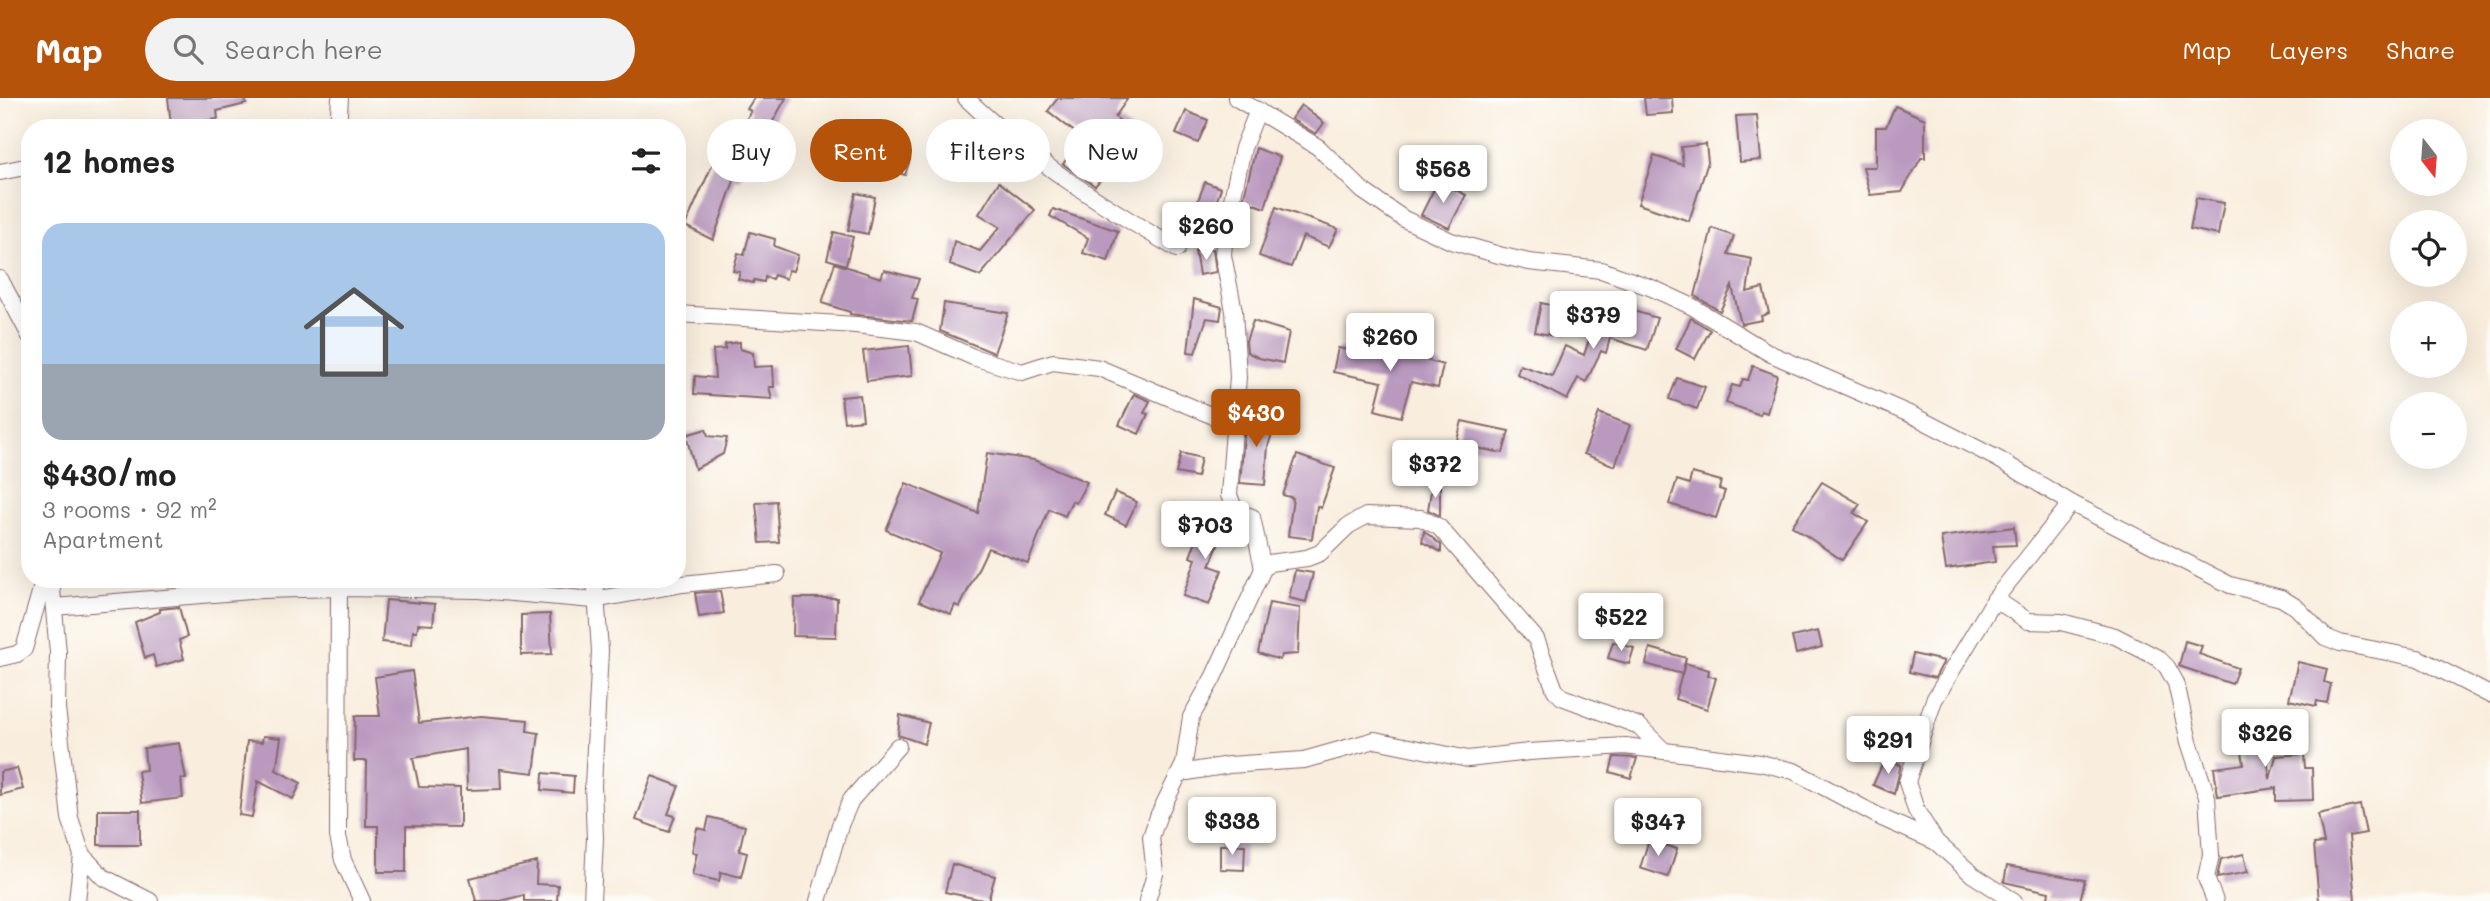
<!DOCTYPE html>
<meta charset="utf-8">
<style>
:root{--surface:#fff;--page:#f2f2f2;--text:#222;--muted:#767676;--accent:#b45309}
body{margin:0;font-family:Mali,sans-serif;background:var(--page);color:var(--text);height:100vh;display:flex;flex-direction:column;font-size:26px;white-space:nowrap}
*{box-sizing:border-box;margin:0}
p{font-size:23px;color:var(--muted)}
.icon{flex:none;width:38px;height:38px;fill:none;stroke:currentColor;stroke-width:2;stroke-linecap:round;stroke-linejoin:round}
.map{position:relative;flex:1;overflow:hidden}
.details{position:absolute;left:21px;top:21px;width:665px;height:469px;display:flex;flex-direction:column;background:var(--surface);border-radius:28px;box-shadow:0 7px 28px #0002}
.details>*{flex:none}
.guide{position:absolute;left:707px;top:21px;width:665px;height:63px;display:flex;gap:14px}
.needle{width:46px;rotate:163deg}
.fabs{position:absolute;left:2390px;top:21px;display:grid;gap:14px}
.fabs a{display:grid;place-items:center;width:77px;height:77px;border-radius:50%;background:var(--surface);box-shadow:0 7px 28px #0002;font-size:35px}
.price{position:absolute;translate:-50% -60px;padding:0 16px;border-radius:7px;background:#fff;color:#222;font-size:23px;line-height:46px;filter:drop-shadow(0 2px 4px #0008)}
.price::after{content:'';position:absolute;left:50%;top:42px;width:21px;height:16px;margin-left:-10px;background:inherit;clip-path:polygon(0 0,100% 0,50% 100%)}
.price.selected{background:var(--accent);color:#fff}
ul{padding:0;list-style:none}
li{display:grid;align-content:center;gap:14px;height:371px;padding:0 21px}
li span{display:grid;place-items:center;height:217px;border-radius:21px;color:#555}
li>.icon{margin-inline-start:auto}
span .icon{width:126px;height:126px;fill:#fffc;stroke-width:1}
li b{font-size:30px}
h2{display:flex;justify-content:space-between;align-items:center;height:84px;padding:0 21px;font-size:30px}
.tag{padding:0 24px;border-radius:32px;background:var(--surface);box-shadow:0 7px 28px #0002;font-size:24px;line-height:63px}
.tag.selected{background:var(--accent);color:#fff}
header{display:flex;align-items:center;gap:42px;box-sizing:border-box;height:98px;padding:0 35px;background:var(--accent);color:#fff}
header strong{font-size:33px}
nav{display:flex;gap:38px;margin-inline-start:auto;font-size:24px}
.search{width:490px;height:63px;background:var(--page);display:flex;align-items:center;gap:18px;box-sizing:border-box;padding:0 24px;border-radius:38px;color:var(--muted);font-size:26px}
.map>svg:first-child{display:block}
</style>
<header>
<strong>Map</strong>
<div class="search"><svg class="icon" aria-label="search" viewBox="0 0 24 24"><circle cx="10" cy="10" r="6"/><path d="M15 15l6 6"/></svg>Search here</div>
<nav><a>Map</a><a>Layers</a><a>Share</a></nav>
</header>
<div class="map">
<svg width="2490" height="803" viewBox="0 0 2490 803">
<rect width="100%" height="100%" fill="#fdfcf7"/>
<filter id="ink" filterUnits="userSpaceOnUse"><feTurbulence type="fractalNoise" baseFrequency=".0143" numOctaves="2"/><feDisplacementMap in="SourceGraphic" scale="14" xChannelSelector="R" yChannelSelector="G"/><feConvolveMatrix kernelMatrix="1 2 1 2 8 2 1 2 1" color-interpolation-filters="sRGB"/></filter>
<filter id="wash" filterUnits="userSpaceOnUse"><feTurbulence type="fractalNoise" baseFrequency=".00686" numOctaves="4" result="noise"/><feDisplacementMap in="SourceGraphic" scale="28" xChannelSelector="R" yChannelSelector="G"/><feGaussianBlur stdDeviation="1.57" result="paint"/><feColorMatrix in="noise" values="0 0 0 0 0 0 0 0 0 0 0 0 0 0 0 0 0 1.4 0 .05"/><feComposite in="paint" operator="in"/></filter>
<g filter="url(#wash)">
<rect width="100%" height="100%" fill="#f9eede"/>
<g id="blocks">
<g fill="#ba99bf">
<polygon points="168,0 245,0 246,6 217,13 218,21 171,27"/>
<polygon points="754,0 786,0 772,25 765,23 739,82 735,80 713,142 685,128 722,45 731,49 751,13 747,11"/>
<polygon points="1058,0 1128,0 1115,19 1140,37 1095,88 1063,66 1082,40 1048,13"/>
<polygon points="1644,0 1672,0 1673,15 1646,17"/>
<polygon points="1301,7 1324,25 1316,36 1291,21"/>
<polygon points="1895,8 1925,21 1925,60 1921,60 1902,94 1870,97 1863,69 1876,69 1876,29 1886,29"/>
<polygon points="1186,13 1208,22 1198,45 1176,36"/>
<polygon points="1757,17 1761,62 1740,64 1736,18"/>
<polygon points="1706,46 1708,64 1689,123 1638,106 1654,58 1683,67 1681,49"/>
<polygon points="1256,50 1280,59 1265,110 1243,102"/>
<polygon points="886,55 910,62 905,77 882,70"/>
<polygon points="1438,83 1466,97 1449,130 1421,117"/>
<polygon points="999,84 1035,112 980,178 950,167 954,143 980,153 1000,129 979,116"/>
<polygon points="1205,84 1221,90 1213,114 1196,108"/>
<polygon points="856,95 875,99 868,136 848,132"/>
<polygon points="2196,100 2224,105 2218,137 2190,131"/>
<polygon points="1276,109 1338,131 1329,149 1303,138 1291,169 1259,158"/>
<polygon points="1053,111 1118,133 1108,163 1083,155 1088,140 1050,118"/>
<polygon points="1712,130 1734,138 1728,156 1752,161 1747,194 1763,190 1769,215 1761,218 1762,222 1741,226 1732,188 1720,213 1695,198"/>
<polygon points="750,134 775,141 774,148 798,157 793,173 788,172 786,181 774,177 772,181 765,179 764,184 754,182 753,185 738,181 740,174 733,173 738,155 744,157"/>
<polygon points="834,134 853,139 846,167 827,161"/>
<polygon points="1213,151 1216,174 1199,177 1195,153"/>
<polygon points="835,165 881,180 884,172 919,181 912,200 918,201 912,223 850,216 850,214 822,205"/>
<polygon points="1194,201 1222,209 1220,222 1207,220 1195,255 1188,254"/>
<polygon points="944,205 1008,215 994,255 940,233"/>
<polygon points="1541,205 1564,210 1559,239 1535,234"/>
<polygon points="1627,211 1657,220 1647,252 1610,240 1606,255 1601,253 1586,284 1578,280 1567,302 1517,276 1520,267 1552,278 1565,248 1584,257 1598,214 1623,223"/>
<polygon points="1691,220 1710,232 1695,261 1676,251"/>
<polygon points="1253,223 1289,234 1283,265 1259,260 1247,254 1246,243"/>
<polygon points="740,244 740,251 753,255 754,269 773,268 774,289 769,289 772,301 694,296 695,278 715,280 713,252 725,251 725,246"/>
<polygon points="1382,245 1411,251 1428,257 1426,262 1443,267 1438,290 1411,284 1401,319 1375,312 1382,284 1333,274 1338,250 1379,258"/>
<polygon points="909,248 912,278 867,283 863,253"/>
<polygon points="1753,268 1777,277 1767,315 1761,313 1760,317 1726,305 1732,287 1740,289 1743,281 1748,282"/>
<polygon points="1677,280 1705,289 1697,311 1669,301"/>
<polygon points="1134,296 1150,303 1144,315 1148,316 1139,336 1119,327"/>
<polygon points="860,297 863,322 844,324 841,299"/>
<polygon points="1246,314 1276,324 1268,348 1265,387 1240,385"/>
<polygon points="1599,315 1630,327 1615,368 1584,356"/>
<polygon points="1462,323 1509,333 1503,355 1456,346"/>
<polygon points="706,331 708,338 727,340 723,356 695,371 686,337"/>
<polygon points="987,355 1034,362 1087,384 1076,405 1072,403 1065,418 1049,411 1028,465 988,450 960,509 955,507 951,516 919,503 940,455 886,432 906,385 978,415"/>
<polygon points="1181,355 1201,360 1197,379 1176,375"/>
<polygon points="1297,357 1335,370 1321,410 1317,408 1312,441 1288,438 1293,400 1283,397"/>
<polygon points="1692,375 1721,383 1719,391 1725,393 1716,420 1669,406 1677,382 1689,386"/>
<polygon points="1822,384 1860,406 1854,415 1868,424 1842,462 1792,428"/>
<polygon points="1432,387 1440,388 1440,418 1428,412"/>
<polygon points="1115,394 1137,404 1126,427 1105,417"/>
<polygon points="776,403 779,444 760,445 756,405"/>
<polygon points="1206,415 1227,422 1210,468 1222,472 1209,507 1183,498 1196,461 1190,459"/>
<polygon points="2014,429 2016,447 1993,448 1995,464 1946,471 1941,439"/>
<polygon points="1424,433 1441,447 1441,454 1422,444"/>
<polygon points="1295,472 1313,475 1306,504 1289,500"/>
<polygon points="720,493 724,515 699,519 695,495"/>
<polygon points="794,500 837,500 836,539 793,538"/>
<polygon points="386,502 435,506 433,527 418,526 417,533 413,533 412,547 382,544"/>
<polygon points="1269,505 1300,510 1298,556 1282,557 1280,562 1258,555"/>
<polygon points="179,509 187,539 179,542 184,561 156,569 153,557 145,560 135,524 160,514 160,511"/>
<polygon points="550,516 552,556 521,557 521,517"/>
<polygon points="1818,533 1822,549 1796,556 1792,539"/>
<polygon points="2185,543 2202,548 2199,556 2238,570 2232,586 2179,568"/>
<polygon points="1613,544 1634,550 1629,566 1608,560"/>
<polygon points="1650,550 1686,560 1682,576 1646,566"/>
<polygon points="1913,556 1944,563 1935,580 1909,574"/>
<polygon points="2298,564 2327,571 2324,584 2331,586 2327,605 2317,603 2316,608 2289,602"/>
<polygon points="1685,565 1709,572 1708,577 1716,580 1707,611 1675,601"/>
<polygon points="412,573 419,625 481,618 528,622 527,633 539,635 534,675 500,671 501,691 467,692 466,651 413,660 419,689 460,690 460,729 406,728 406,774 378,774 378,728 366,728 367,663 354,663 355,618 380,618 375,579"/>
<polygon points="900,617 929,625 924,646 898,637"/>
<polygon points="2261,619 2270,681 2276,658 2304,656 2305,670 2312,670 2313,702 2276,703 2276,690 2218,698 2214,670 2244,666 2237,623"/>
<polygon points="263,638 281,640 276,672 301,685 293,701 258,683 252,719 239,717 247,643 262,644"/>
<polygon points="179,645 186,681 181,681 183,700 142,705 138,673 146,672 144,650"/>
<polygon points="1614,659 1637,660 1631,680 1610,674"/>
<polygon points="1885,660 1901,667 1894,696 1873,687"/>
<polygon points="17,670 23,691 0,697 0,674"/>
<polygon points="543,675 574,678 573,695 542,692"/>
<polygon points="652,678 679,688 668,716 675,718 669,734 636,722"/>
<polygon points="2360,707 2366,735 2349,738 2355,802 2319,803 2314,746 2324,745 2318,716"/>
<rect x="98" y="712" width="42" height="35"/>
<polygon points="709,719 745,728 739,753 747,755 741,779 721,774 719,783 692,777 697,755 692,754 697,730 706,732"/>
<polygon points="1649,742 1677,751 1668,779 1640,770"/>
<polygon points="1220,747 1245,747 1244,772 1220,771"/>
<polygon points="2244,756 2248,774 2217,780 2221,761"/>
<polygon points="537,764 536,786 558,787 557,803 524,803 524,797 500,803 476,803 470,780"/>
<polygon points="952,766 995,778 988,803 945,794"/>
<polygon points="2007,768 2085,782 2080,803 2048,800 2049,794 2004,784"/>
</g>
</g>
</g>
<g filter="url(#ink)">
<use href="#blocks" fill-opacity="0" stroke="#87676a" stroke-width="2"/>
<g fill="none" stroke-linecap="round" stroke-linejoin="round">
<defs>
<g id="street">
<path d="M966,0C1029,61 1102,107 1177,151"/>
<polyline points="1236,0 1318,49 1363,93 1404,121 1451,143 1499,157 1529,164 1601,172 1652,190 1691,208 1771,256 1914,318 1998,361 2071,405 2230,487 2281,500 2296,509 2325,539 2340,545 2418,560 2490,597"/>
<polyline points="1258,12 1243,50 1225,135 1223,157 1234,213 1238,279 1229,397 1235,413 1252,419 1263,471"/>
<polyline points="283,30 338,25"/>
<polyline points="338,30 340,0"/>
<polyline points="0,74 30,68"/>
<polyline points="0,181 30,238"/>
<polyline points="677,216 856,227 916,234 973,259 1022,274 1053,264 1099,270 1232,326"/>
<polyline points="51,481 58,554 57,610 70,720 82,757 103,779 150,803"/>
<polyline points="339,481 338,738 343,762 362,803"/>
<polyline points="1995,501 2028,523 2061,524 2115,538 2158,560 2167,569 2176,585 2189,644 2207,699 2211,757 2206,780 2215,803"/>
<polyline points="54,509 262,492 339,490 478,492 594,502 683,486 777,476"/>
<polyline points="0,560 17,556 24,551 44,481"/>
<polyline points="1181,675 1229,667 1304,662 1375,642 1468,661 1529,654 1625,648 1760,665 1794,673 1882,720 1936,744"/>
<polyline points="77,803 82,757"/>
<polyline points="592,803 595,740 593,688 600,553 595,481"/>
<polyline points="818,803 840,727 851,702 898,648"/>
<polyline points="1147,803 1155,776 1151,739 1159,716 1184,666 1191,619 1213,580 1263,471 1269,465 1307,460 1320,455 1348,428 1366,418 1421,420 1439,429 1536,541 1555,592 1562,599 1639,628 1664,653"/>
<polyline points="2014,803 1973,777 1936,744 1916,712 1907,684 1934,602 1995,501 2071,405"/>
</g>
</defs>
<use href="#street" stroke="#87676a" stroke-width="18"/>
<use href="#street" stroke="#fff" stroke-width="16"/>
</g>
</g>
</svg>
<div class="fabs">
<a><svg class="needle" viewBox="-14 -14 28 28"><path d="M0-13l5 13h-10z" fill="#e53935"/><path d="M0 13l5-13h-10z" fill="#767676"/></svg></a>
<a><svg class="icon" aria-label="locate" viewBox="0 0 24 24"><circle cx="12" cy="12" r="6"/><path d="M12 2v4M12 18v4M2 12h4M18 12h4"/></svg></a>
<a>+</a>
<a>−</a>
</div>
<b class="price" style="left:1443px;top:107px">$568</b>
<b class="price" style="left:1206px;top:164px">$260</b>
<b class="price" style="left:1593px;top:253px">$379</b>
<b class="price" style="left:1390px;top:275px">$260</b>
<b class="price selected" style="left:1256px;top:351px">$430</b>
<b class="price" style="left:1435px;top:402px">$372</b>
<b class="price" style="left:1205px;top:463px">$703</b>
<b class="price" style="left:1621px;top:555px">$522</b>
<b class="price" style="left:2265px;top:671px">$326</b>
<b class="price" style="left:1888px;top:678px">$291</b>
<b class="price" style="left:1232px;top:759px">$338</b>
<b class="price" style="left:1658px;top:760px">$347</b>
<div class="guide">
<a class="tag">Buy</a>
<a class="tag selected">Rent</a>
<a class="tag">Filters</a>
<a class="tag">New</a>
</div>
<section class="details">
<h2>12 homes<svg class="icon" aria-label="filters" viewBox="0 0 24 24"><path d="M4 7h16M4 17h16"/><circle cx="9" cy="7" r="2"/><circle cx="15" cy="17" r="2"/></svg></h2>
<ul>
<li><span style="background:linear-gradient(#a9c7e8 65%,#9aa5b1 0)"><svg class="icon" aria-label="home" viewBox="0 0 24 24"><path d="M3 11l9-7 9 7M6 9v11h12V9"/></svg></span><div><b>$430/mo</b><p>3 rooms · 92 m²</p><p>Apartment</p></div></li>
</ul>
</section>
</div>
